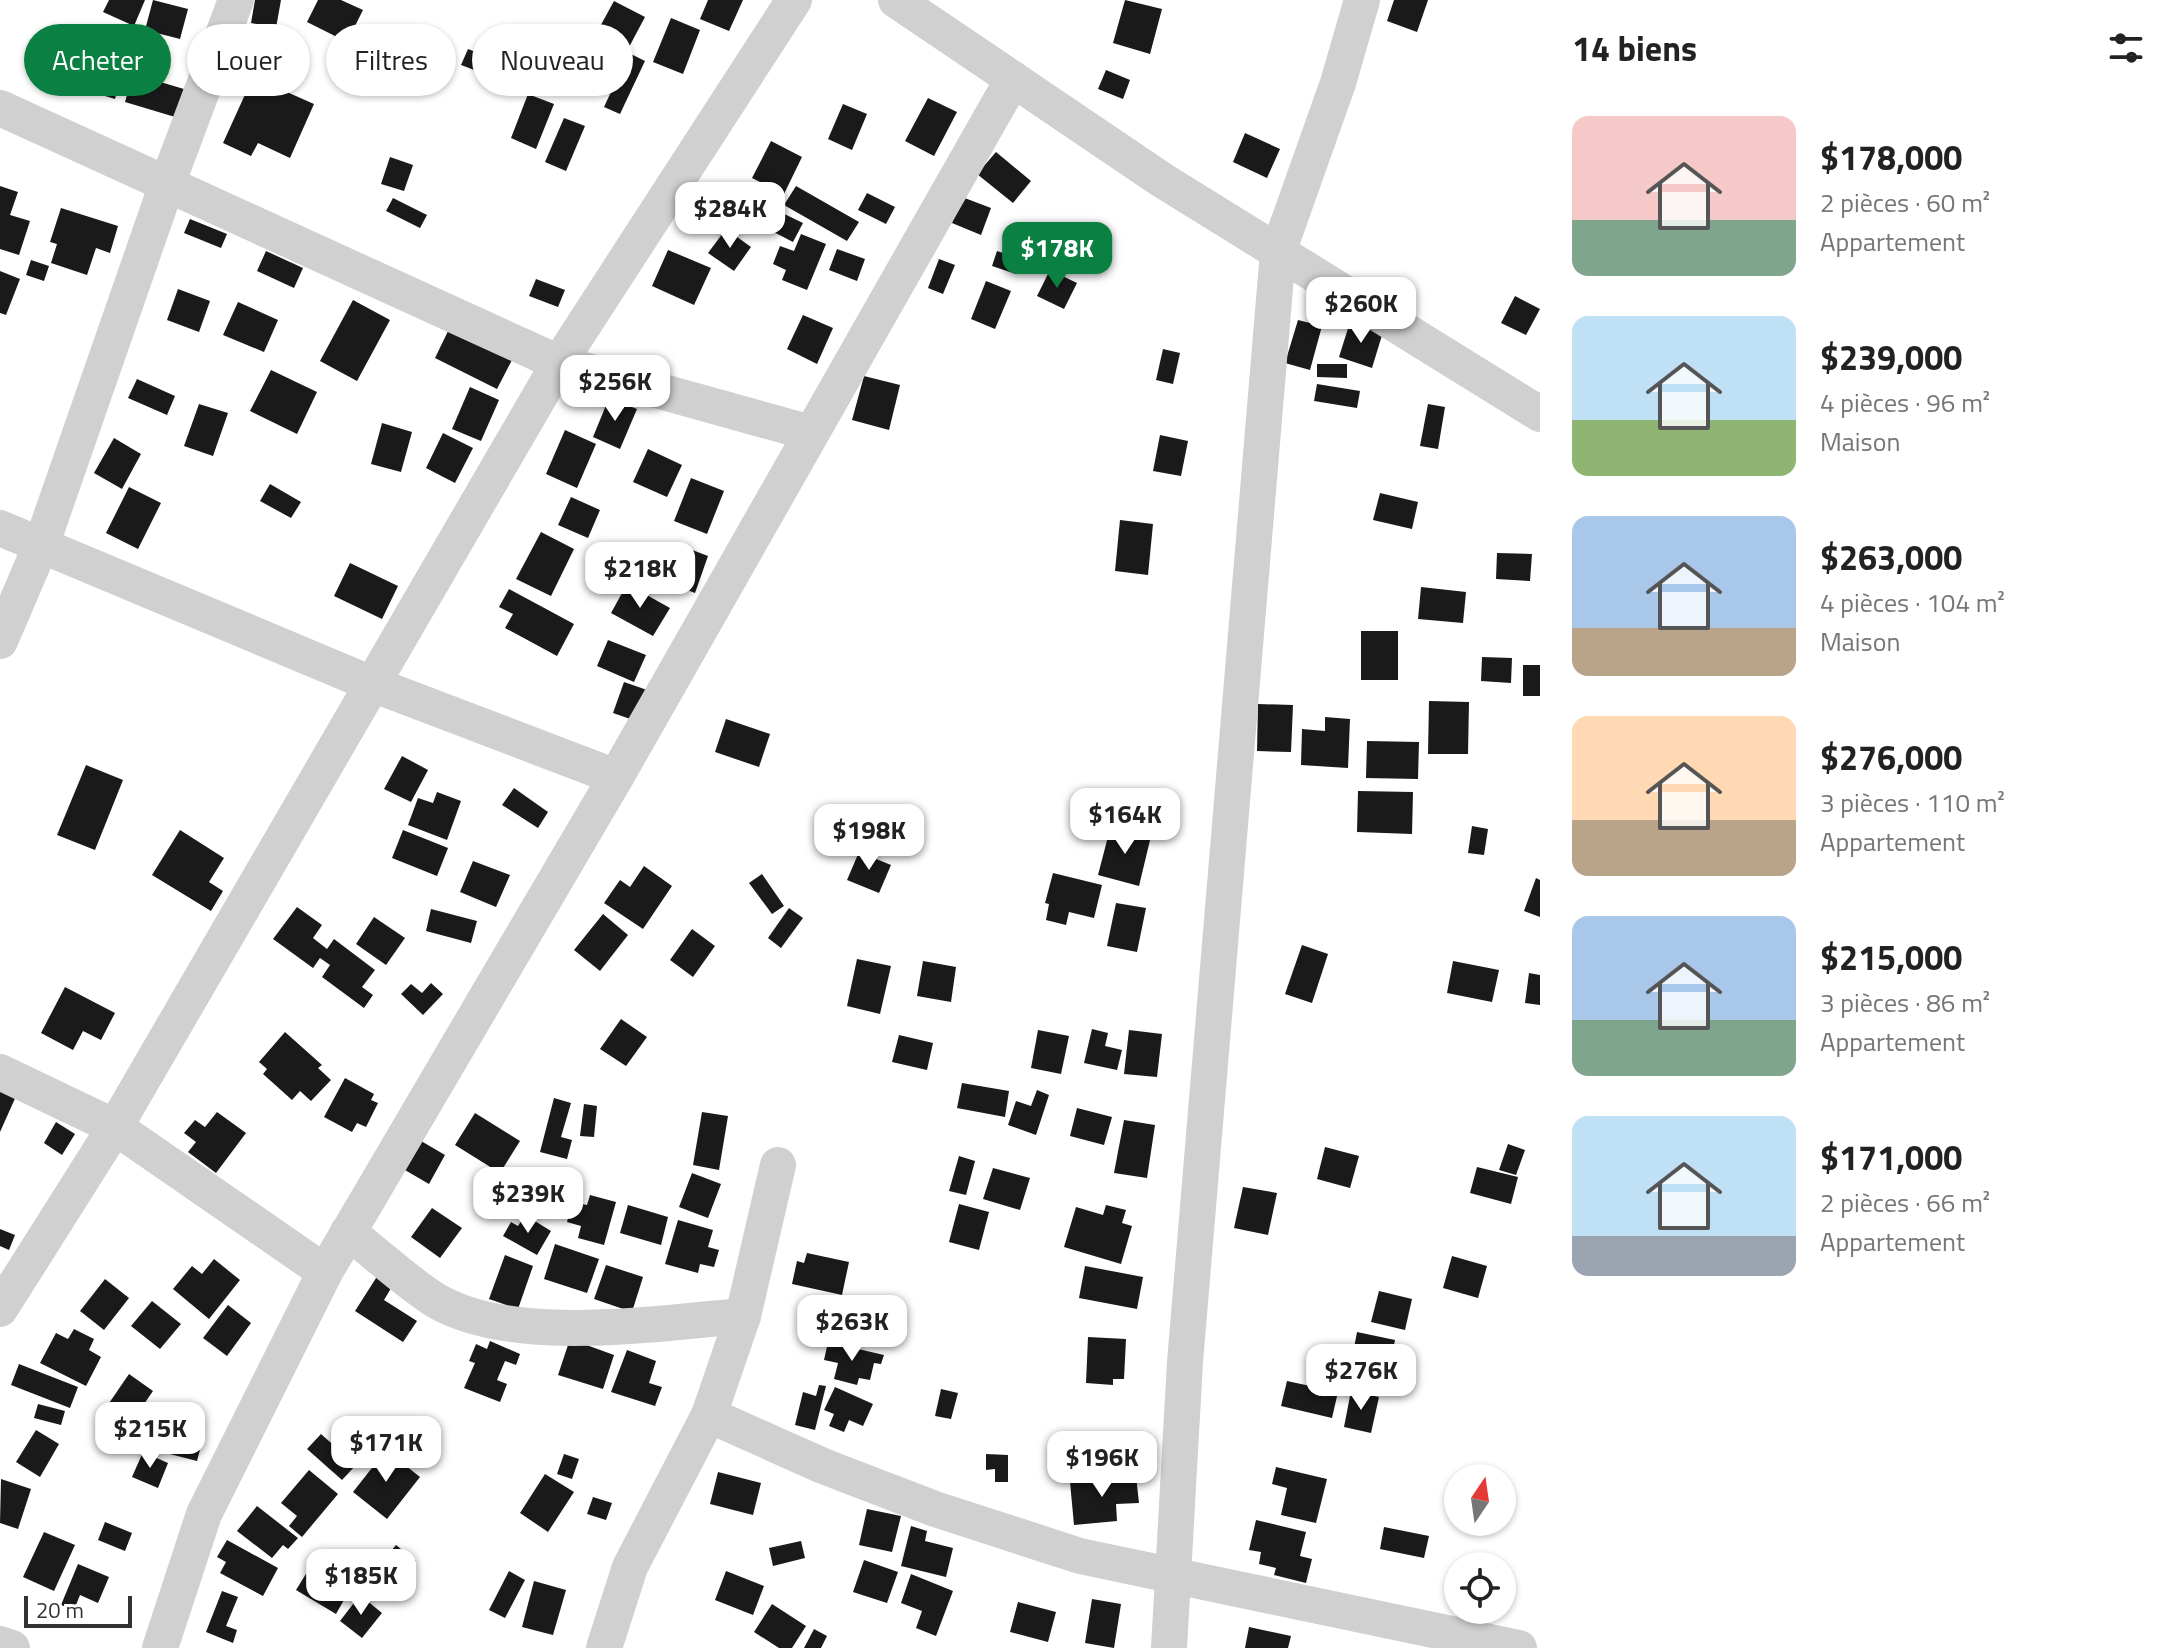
<!DOCTYPE html>
<html lang="fr">
<meta charset="utf-8">
<style>
:root{--surface:#fff;--page:#f2f2f2;--text:#222;--muted:#767676;--accent:#0b8043}
body{margin:0;font-family:"Titillium Web",sans-serif;background:var(--page);color:var(--text);height:100vh;display:flex;flex-direction:column;font-size:30px;white-space:nowrap}
*{box-sizing:border-box;margin:0}
p{font-size:26px;color:var(--muted)}
.icon{flex:none;width:44px;height:44px;fill:none;stroke:currentColor;stroke-width:2;stroke-linecap:round;stroke-linejoin:round}
.map{position:relative;flex:1;overflow:hidden}
.side{display:flex;flex-direction:column;background:var(--surface);width:640px}
.side>*{flex:none}
.top-card{position:absolute;left:24px;top:24px;width:760px;height:72px;display:flex;gap:16px}
.needle{width:52px;rotate:13deg}
.fabs{position:absolute;left:1444px;top:1464px;display:grid;gap:16px}
.fabs a{display:grid;place-items:center;width:72px;height:72px;border-radius:50%;background:var(--surface);box-shadow:0 2px 6px #0004;font-size:40px}
.scale{position:absolute;left:24px;bottom:20px;width:108px;box-sizing:border-box;padding-left:8px;border:4px solid #333;border-top:0;font-size:22px;line-height:28px;white-space:nowrap;color:#333;-webkit-text-stroke:6px #fff;paint-order:stroke}
.price{position:absolute;translate:-50% -68px;padding:0 18px;border-radius:16px;background:#fff;color:#222;font-size:26px;line-height:52px;filter:drop-shadow(0 2px 4px #0008)}
.price::after{content:'';position:absolute;left:50%;top:48px;width:24px;height:18px;margin-left:-12px;background:inherit;clip-path:polygon(0 0,100% 0,50% 100%)}
.price.current{background:var(--accent);color:#fff}
ul{padding:0;list-style:none}
li{display:flex;align-items:center;gap:24px;height:200px;padding:0 32px}
li span{display:grid;place-items:center;flex:none;width:224px;height:160px;border-radius:16px;color:#555}
li>.icon{margin-inline-start:auto}
span .icon{width:96px;height:96px;fill:#fffc;stroke-width:1}
li b{font-size:34px}
h2{display:flex;justify-content:space-between;align-items:center;height:96px;padding:0 32px;font-size:34px}
.chip{padding:0 28px;border-radius:36px;background:var(--surface);box-shadow:0 2px 6px #0004;font-size:28px;line-height:72px}
.chip.current{background:var(--accent);color:#fff}
main{display:flex;flex:1;min-height:0}
.map>svg:first-child{display:block}
</style>
<main>
<div class="map">
<svg width="1540" height="1648" viewBox="0 0 1540 1648">
<rect width="100%" height="100%" fill="#fff"/>
<g fill="#1a1a1a">
<polygon points="109,0 145,0 134,26 103,12"/>
<polygon points="153,0 188,9 180,39 145,30"/>
<polygon points="255,0 281,0 276,28 251,23"/>
<polygon points="318,0 341,0 363,10 347,42 307,22"/>
<polygon points="708,0 743,0 729,31 700,19"/>
<polygon points="1125,0 1162,9 1150,54 1113,43"/>
<polygon points="1394,0 1428,0 1417,32 1387,21"/>
<polygon points="614,1 645,17 628,49 597,32"/>
<polygon points="671,18 700,30 683,74 653,62"/>
<polygon points="587,37 617,46 606,79 576,69"/>
<polygon points="515,39 534,47 517,86 498,77"/>
<polygon points="97,41 129,51 115,99 82,89"/>
<polygon points="468,49 497,60 490,76 461,65"/>
<polygon points="629,53 645,61 620,114 604,107"/>
<polygon points="1106,70 1130,80 1123,99 1098,89"/>
<polygon points="133,74 184,89 175,117 125,102"/>
<polygon points="253,77 314,104 290,158 258,143 251,156 223,143"/>
<polygon points="528,94 554,104 536,149 511,138"/>
<polygon points="928,98 957,112 934,156 905,141"/>
<polygon points="843,104 867,114 852,150 828,139"/>
<polygon points="564,118 585,126 566,171 545,162"/>
<polygon points="1245,133 1280,149 1267,178 1233,162"/>
<polygon points="771,141 802,157 784,194 752,178"/>
<polygon points="996,152 1031,181 1013,203 977,174"/>
<polygon points="390,157 413,165 404,191 381,184"/>
<polygon points="0,186 18,192 10,215 30,221 19,255 0,249"/>
<polygon points="796,186 859,222 847,241 784,205"/>
<polygon points="867,193 895,207 886,224 858,210"/>
<polygon points="962,197 991,208 981,235 952,223"/>
<polygon points="393,198 427,215 420,228 386,211"/>
<polygon points="61,208 118,226 110,253 96,248 87,275 51,263 57,244 50,242"/>
<polygon points="776,210 803,223 793,242 766,228"/>
<polygon points="190,219 227,234 221,248 184,233"/>
<polygon points="726,229 751,247 734,271 708,253"/>
<polygon points="1062,233 1081,240 1073,259 1055,252"/>
<polygon points="801,234 826,244 807,290 782,280 786,270 773,264 780,246 794,251"/>
<polygon points="837,249 865,259 857,281 829,270"/>
<polygon points="668,250 711,268 694,305 652,286"/>
<polygon points="266,251 303,268 294,288 257,271"/>
<polygon points="997,251 1021,259 1016,274 992,266"/>
<polygon points="939,259 955,265 943,294 928,288"/>
<polygon points="31,260 49,266 44,281 26,275"/>
<polygon points="1050,270 1077,283 1064,309 1037,296"/>
<polygon points="0,271 20,279 6,315 0,313"/>
<polygon points="536,279 565,290 558,307 529,296"/>
<polygon points="986,281 1011,291 995,329 971,319"/>
<polygon points="178,289 210,301 199,332 167,320"/>
<polygon points="1515,296 1540,309 1526,335 1501,323"/>
<polygon points="353,300 390,320 357,381 320,361"/>
<polygon points="238,302 278,320 264,352 223,335"/>
<polygon points="803,315 833,328 817,364 787,349"/>
<polygon points="1298,320 1322,326 1310,370 1285,363"/>
<polygon points="1350,322 1383,332 1372,368 1339,357"/>
<polygon points="451,325 514,356 497,389 435,358"/>
<polygon points="1163,349 1180,353 1173,384 1156,380"/>
<polygon points="1317,364 1347,364 1347,378 1317,377"/>
<polygon points="271,370 317,392 297,434 250,411"/>
<polygon points="864,376 900,385 889,430 852,420"/>
<polygon points="137,379 175,396 167,415 128,398"/>
<polygon points="1317,384 1360,391 1357,408 1314,401"/>
<polygon points="470,387 499,400 481,441 452,429"/>
<polygon points="609,398 637,409 620,449 593,437"/>
<polygon points="199,404 228,413 213,456 184,446"/>
<polygon points="1428,404 1445,407 1438,449 1420,446"/>
<polygon points="382,423 412,432 401,472 371,464"/>
<polygon points="565,430 596,444 577,488 546,474"/>
<polygon points="443,433 473,448 455,483 426,468"/>
<polygon points="1160,435 1188,441 1181,476 1153,471"/>
<polygon points="114,438 141,454 122,489 94,473"/>
<polygon points="648,449 682,465 667,497 633,482"/>
<polygon points="691,478 724,491 707,534 674,521"/>
<polygon points="270,484 301,502 291,518 260,501"/>
<polygon points="129,487 161,503 138,549 106,533"/>
<polygon points="1380,493 1418,502 1412,529 1373,520"/>
<polygon points="571,497 600,510 588,538 558,525"/>
<polygon points="1120,520 1153,524 1148,575 1115,571"/>
<polygon points="541,532 574,549 551,596 516,579"/>
<polygon points="687,548 708,556 695,593 649,575 660,549 683,558"/>
<polygon points="1497,553 1532,554 1530,581 1496,579"/>
<polygon points="350,563 398,586 382,619 334,596"/>
<polygon points="627,584 670,608 653,636 611,613"/>
<polygon points="1421,587 1466,592 1463,623 1418,619"/>
<polygon points="509,589 574,624 557,656 505,628 513,614 499,607"/>
<rect x="1361" y="631" width="37" height="49"/>
<polygon points="608,640 646,655 634,682 597,666"/>
<polygon points="1482,657 1512,658 1511,683 1481,681"/>
<rect x="1523" y="665" width="17" height="31"/>
<polygon points="624,682 647,690 636,721 613,713"/>
<polygon points="1429,701 1469,702 1468,754 1428,754"/>
<polygon points="1258,704 1293,705 1291,752 1257,751"/>
<polygon points="1325,717 1350,719 1348,768 1301,765 1302,729 1325,731"/>
<polygon points="726,719 770,734 759,767 715,752"/>
<polygon points="1367,741 1419,742 1418,779 1366,778"/>
<polygon points="402,756 428,770 411,802 384,789"/>
<polygon points="86,765 123,780 95,850 57,835"/>
<polygon points="514,788 548,812 538,828 502,805"/>
<polygon points="1358,791 1413,792 1412,834 1357,832"/>
<polygon points="437,792 461,801 447,840 408,825 418,798 433,803"/>
<polygon points="1111,825 1151,836 1139,886 1098,875"/>
<polygon points="1472,826 1488,829 1484,855 1468,853"/>
<polygon points="180,830 224,858 209,882 223,891 211,911 152,875"/>
<polygon points="403,830 448,848 437,876 392,858"/>
<polygon points="859,852 891,865 879,893 847,880"/>
<polygon points="473,861 510,875 496,907 460,892"/>
<polygon points="644,866 672,886 643,929 604,903 620,880 630,887"/>
<polygon points="1053,873 1102,885 1094,918 1069,912 1066,925 1046,920 1049,904 1045,903"/>
<polygon points="762,874 784,906 772,914 749,883"/>
<polygon points="1536,878 1540,880 1540,917 1524,911"/>
<polygon points="1116,903 1146,908 1137,952 1107,946"/>
<polygon points="297,907 322,925 313,938 327,949 334,939 375,970 362,987 373,995 364,1008 322,977 330,965 320,958 313,968 273,939"/>
<polygon points="789,908 803,918 781,948 768,938"/>
<polygon points="431,909 477,921 471,943 426,931"/>
<polygon points="603,914 628,935 600,971 574,950"/>
<polygon points="374,917 405,938 386,965 356,944"/>
<polygon points="692,929 715,946 693,977 670,960"/>
<polygon points="1302,945 1328,954 1312,1003 1285,994"/>
<polygon points="857,959 891,966 880,1014 847,1006"/>
<polygon points="923,961 956,967 951,1002 917,996"/>
<polygon points="1453,961 1499,970 1492,1002 1447,993"/>
<polygon points="1529,973 1540,975 1540,1005 1525,1003"/>
<polygon points="431,983 443,994 423,1015 401,994 411,984 422,993"/>
<polygon points="65,987 115,1013 101,1040 83,1031 73,1050 41,1033"/>
<polygon points="621,1019 647,1037 626,1066 600,1049"/>
<polygon points="1092,1029 1108,1033 1105,1046 1122,1050 1117,1070 1084,1063"/>
<polygon points="1038,1030 1069,1036 1061,1074 1031,1068"/>
<polygon points="1129,1030 1162,1034 1157,1077 1124,1074"/>
<polygon points="285,1032 322,1065 318,1068 331,1080 311,1101 300,1091 292,1100 263,1074 267,1069 259,1062"/>
<polygon points="899,1035 933,1043 927,1070 892,1062"/>
<polygon points="345,1078 374,1094 371,1100 378,1103 366,1127 357,1123 352,1132 324,1117"/>
<polygon points="962,1083 1009,1091 1005,1117 957,1108"/>
<polygon points="0,1086 17,1094 0,1132"/>
<polygon points="1037,1090 1049,1095 1036,1135 1008,1125 1016,1101 1031,1106"/>
<polygon points="554,1098 571,1103 561,1137 572,1140 567,1159 540,1152"/>
<polygon points="584,1104 597,1106 594,1137 580,1136"/>
<polygon points="1077,1108 1112,1117 1104,1145 1070,1136"/>
<polygon points="217,1112 246,1133 216,1173 188,1152 196,1142 184,1133 195,1120 205,1127"/>
<polygon points="702,1112 728,1116 719,1170 693,1165"/>
<polygon points="475,1113 520,1141 500,1173 455,1145"/>
<polygon points="1124,1120 1155,1125 1147,1178 1114,1173"/>
<polygon points="56,1122 75,1134 62,1155 44,1143"/>
<polygon points="416,1138 445,1155 429,1184 398,1166"/>
<polygon points="1508,1144 1525,1150 1516,1175 1499,1170"/>
<polygon points="1325,1147 1359,1156 1350,1188 1317,1179"/>
<polygon points="959,1156 975,1161 966,1195 949,1191"/>
<polygon points="1477,1167 1518,1177 1511,1204 1470,1193"/>
<polygon points="993,1168 1030,1178 1020,1210 983,1199"/>
<polygon points="692,1173 721,1184 708,1218 679,1207"/>
<polygon points="1243,1187 1277,1193 1268,1235 1234,1228"/>
<polygon points="590,1195 616,1202 604,1245 578,1238 581,1226 567,1222 572,1202 587,1205"/>
<polygon points="959,1204 989,1212 979,1250 949,1242"/>
<polygon points="628,1205 668,1217 661,1245 620,1233"/>
<polygon points="1106,1205 1126,1210 1122,1223 1132,1226 1121,1264 1064,1247 1076,1207 1103,1215"/>
<polygon points="432,1208 462,1228 440,1258 411,1237"/>
<polygon points="525,1215 551,1231 537,1255 503,1236 511,1222 518,1226"/>
<polygon points="678,1220 713,1230 708,1247 719,1250 714,1267 700,1264 698,1273 665,1264"/>
<polygon points="0,1229 15,1235 9,1250 0,1246"/>
<polygon points="555,1244 599,1259 587,1293 544,1279"/>
<polygon points="807,1253 849,1262 842,1295 792,1284 797,1261 804,1263"/>
<polygon points="505,1255 533,1266 518,1309 489,1299"/>
<polygon points="1452,1256 1487,1266 1478,1298 1443,1288"/>
<polygon points="214,1259 240,1280 209,1319 173,1289 192,1266 202,1274"/>
<polygon points="606,1265 643,1277 632,1312 594,1299"/>
<polygon points="1085,1266 1143,1277 1137,1309 1079,1298"/>
<polygon points="378,1275 393,1285 384,1300 417,1321 403,1342 355,1311"/>
<polygon points="105,1279 129,1298 104,1330 80,1311"/>
<polygon points="1379,1291 1412,1299 1405,1330 1371,1322"/>
<polygon points="152,1301 181,1324 160,1349 131,1326"/>
<polygon points="228,1305 251,1323 227,1356 203,1338"/>
<polygon points="857,1305 900,1313 893,1347 851,1338"/>
<polygon points="74,1329 94,1339 89,1350 101,1357 86,1386 40,1363 56,1333 68,1339"/>
<polygon points="1357,1332 1395,1340 1384,1393 1347,1385"/>
<polygon points="1088,1337 1126,1339 1124,1379 1113,1379 1113,1385 1086,1383"/>
<polygon points="570,1339 614,1355 603,1389 558,1375"/>
<polygon points="490,1341 520,1354 516,1365 505,1361 497,1380 507,1384 500,1402 464,1388 475,1363 469,1361 476,1344 487,1349"/>
<polygon points="828,1342 884,1355 881,1364 874,1363 870,1380 859,1378 857,1385 834,1379 838,1363 824,1360"/>
<polygon points="627,1350 656,1361 649,1383 662,1387 655,1406 611,1392"/>
<polygon points="19,1364 78,1387 70,1408 11,1385"/>
<polygon points="129,1374 153,1391 129,1426 105,1409"/>
<polygon points="1287,1381 1338,1392 1332,1418 1281,1406"/>
<polygon points="819,1385 826,1386 815,1430 795,1425 803,1392 816,1396"/>
<polygon points="835,1387 873,1404 863,1426 849,1420 844,1432 829,1426 834,1414 824,1410"/>
<polygon points="941,1389 958,1393 951,1419 935,1416"/>
<polygon points="1351,1391 1379,1397 1371,1433 1344,1427"/>
<polygon points="38,1404 65,1411 61,1425 34,1418"/>
<polygon points="143,1417 177,1427 174,1439 201,1446 197,1461 166,1453 167,1447 137,1439"/>
<polygon points="36,1430 59,1444 40,1477 16,1462"/>
<polygon points="321,1434 356,1465 342,1480 307,1449"/>
<polygon points="386,1450 420,1477 387,1519 353,1492"/>
<polygon points="143,1452 168,1463 158,1488 132,1477"/>
<polygon points="564,1454 579,1459 572,1479 557,1474"/>
<polygon points="986,1454 1008,1455 1008,1482 995,1482 995,1469 986,1470"/>
<polygon points="1276,1467 1327,1479 1316,1523 1281,1515 1287,1488 1272,1484"/>
<polygon points="309,1470 338,1494 302,1537 289,1526 297,1516 281,1503"/>
<polygon points="718,1472 761,1483 753,1515 710,1504"/>
<polygon points="545,1474 574,1492 548,1532 520,1513"/>
<polygon points="1136,1476 1139,1503 1116,1504 1117,1521 1074,1525 1070,1482"/>
<polygon points="1,1479 31,1489 18,1529 0,1523"/>
<polygon points="593,1497 612,1503 606,1520 587,1514"/>
<polygon points="257,1506 298,1538 288,1549 283,1545 272,1558 237,1531"/>
<polygon points="867,1509 901,1516 892,1552 859,1545"/>
<polygon points="1256,1520 1306,1532 1300,1556 1312,1559 1306,1583 1274,1575 1276,1568 1259,1564 1261,1552 1249,1550"/>
<polygon points="105,1522 132,1533 125,1551 98,1540"/>
<polygon points="911,1526 927,1531 925,1541 953,1548 946,1577 901,1566"/>
<polygon points="1384,1527 1429,1536 1424,1558 1380,1549"/>
<polygon points="44,1532 75,1545 54,1591 23,1577"/>
<polygon points="227,1540 278,1568 263,1596 220,1573 226,1562 217,1557"/>
<polygon points="801,1541 805,1558 773,1566 769,1548"/>
<polygon points="396,1545 416,1561 396,1586 376,1569"/>
<polygon points="864,1560 898,1572 887,1603 853,1592"/>
<polygon points="314,1561 353,1584 336,1614 296,1590"/>
<polygon points="78,1564 109,1577 98,1603 80,1595 74,1610 61,1605"/>
<polygon points="509,1571 525,1580 505,1618 489,1610"/>
<polygon points="726,1571 764,1586 753,1615 715,1600"/>
<polygon points="911,1574 953,1591 936,1636 916,1628 922,1611 901,1603"/>
<polygon points="534,1581 566,1590 553,1635 522,1627"/>
<polygon points="222,1591 238,1597 226,1626 237,1630 233,1643 206,1632"/>
<polygon points="360,1595 382,1613 362,1638 340,1621"/>
<polygon points="1092,1599 1121,1604 1114,1648 1085,1643"/>
<polygon points="1018,1602 1056,1612 1048,1642 1010,1632"/>
<polygon points="772,1604 806,1626 792,1648 779,1648 754,1632"/>
<polygon points="1249,1627 1291,1636 1288,1648 1245,1648"/>
<polygon points="814,1629 827,1636 821,1648 804,1648"/>
</g>
<g fill="none" stroke-linecap="round" stroke-linejoin="round">
<g stroke="#d0d0d0" stroke-width="36">
<polyline points="896,0 1162,180 1540,414"/>
<polyline points="0,108 559,363 811,433"/>
<polyline points="0,528 372,684 616,777"/>
<polyline points="0,641 42,543 166,187 236,0"/>
<polyline points="0,1072 115,1127 325,1272"/>
<path d="M348,1232C377,1254 405,1281 435,1300C512,1346 656,1323 743,1316"/>
<polyline points="0,1309 115,1127 559,363 794,0"/>
<polyline points="709,1415 823,1466 935,1509 1080,1556 1519,1648"/>
<polyline points="0,1644 12,1648"/>
<polyline points="160,1648 204,1514 325,1272 616,777 1013,79"/>
<polyline points="604,1648 630,1567 709,1415 743,1316 778,1165"/>
<polyline points="1169,1648 1185,1362 1278,252 1338,83 1362,0"/>
</g>
</g>
</svg>
<div class="fabs">
<a><svg class="needle" viewBox="-14 -14 28 28"><path d="M0-13l5 13h-10z" fill="#e53935"/><path d="M0 13l5-13h-10z" fill="#767676"/></svg></a>
<a><svg class="icon" aria-label="locate" viewBox="0 0 24 24"><circle cx="12" cy="12" r="6"/><path d="M12 2v4M12 18v4M2 12h4M18 12h4"/></svg></a>
</div>
<div class="scale">20 m</div>
<b class="price" style="left:730px;top:250px">$284K</b>
<b class="price current" style="left:1057px;top:290px">$178K</b>
<b class="price" style="left:1361px;top:345px">$260K</b>
<b class="price" style="left:615px;top:423px">$256K</b>
<b class="price" style="left:640px;top:610px">$218K</b>
<b class="price" style="left:1125px;top:856px">$164K</b>
<b class="price" style="left:869px;top:872px">$198K</b>
<b class="price" style="left:528px;top:1235px">$239K</b>
<b class="price" style="left:852px;top:1363px">$263K</b>
<b class="price" style="left:1361px;top:1412px">$276K</b>
<b class="price" style="left:150px;top:1470px">$215K</b>
<b class="price" style="left:386px;top:1484px">$171K</b>
<b class="price" style="left:1102px;top:1499px">$196K</b>
<b class="price" style="left:361px;top:1617px">$185K</b>
<div class="top-card">
<a class="chip current">Acheter</a>
<a class="chip">Louer</a>
<a class="chip">Filtres</a>
<a class="chip">Nouveau</a>
</div>
</div>
<section class="side">
<h2>14 biens<svg class="icon" aria-label="filters" viewBox="0 0 24 24"><path d="M4 7h16M4 17h16"/><circle cx="9" cy="7" r="2"/><circle cx="15" cy="17" r="2"/></svg></h2>
<ul>
<li><span style="background:linear-gradient(#f6c9c9 65%,#7fa58c 0)"><svg class="icon" aria-label="home" viewBox="0 0 24 24"><path d="M3 11l9-7 9 7M6 9v11h12V9"/></svg></span><div><b>$178,000</b><p>2 pièces · 60 m²</p><p>Appartement</p></div></li>
<li><span style="background:linear-gradient(#bfe0f5 65%,#8fb573 0)"><svg class="icon" aria-label="home" viewBox="0 0 24 24"><path d="M3 11l9-7 9 7M6 9v11h12V9"/></svg></span><div><b>$239,000</b><p>4 pièces · 96 m²</p><p>Maison</p></div></li>
<li><span style="background:linear-gradient(#a9c7e8 70%,#b9a48a 0)"><svg class="icon" aria-label="home" viewBox="0 0 24 24"><path d="M3 11l9-7 9 7M6 9v11h12V9"/></svg></span><div><b>$263,000</b><p>4 pièces · 104 m²</p><p>Maison</p></div></li>
<li><span style="background:linear-gradient(#ffd9b3 65%,#b9a48a 0)"><svg class="icon" aria-label="home" viewBox="0 0 24 24"><path d="M3 11l9-7 9 7M6 9v11h12V9"/></svg></span><div><b>$276,000</b><p>3 pièces · 110 m²</p><p>Appartement</p></div></li>
<li><span style="background:linear-gradient(#a9c7e8 65%,#7fa58c 0)"><svg class="icon" aria-label="home" viewBox="0 0 24 24"><path d="M3 11l9-7 9 7M6 9v11h12V9"/></svg></span><div><b>$215,000</b><p>3 pièces · 86 m²</p><p>Appartement</p></div></li>
<li><span style="background:linear-gradient(#bfe0f5 75%,#9aa5b1 0)"><svg class="icon" aria-label="home" viewBox="0 0 24 24"><path d="M3 11l9-7 9 7M6 9v11h12V9"/></svg></span><div><b>$171,000</b><p>2 pièces · 66 m²</p><p>Appartement</p></div></li>
</ul>
</section>
</main>
